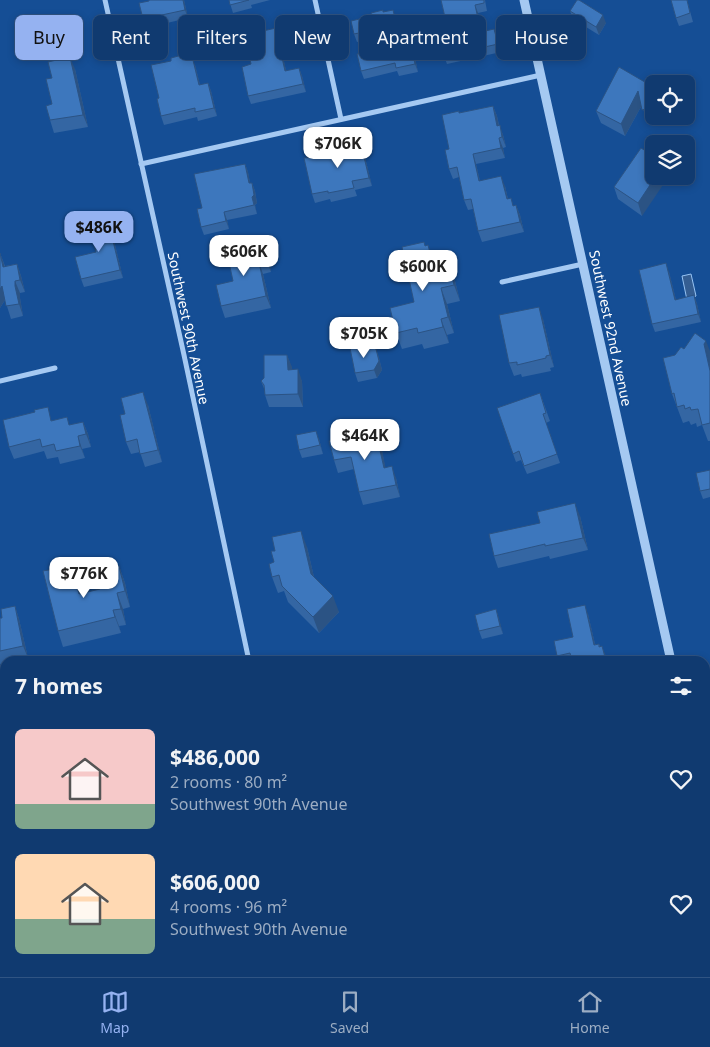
<!DOCTYPE html>
<meta charset="utf-8">
<style>
:root{--surface:#103a70;--page:#1e4578;--text:#f1f3f6;--muted:#9cadc3;--line:#305483;--accent:#95b2f1}
body{margin:0;font-family:"Noto Sans",sans-serif;background:var(--page);color:var(--text);height:100vh;display:flex;flex-direction:column;font-size:19px;white-space:nowrap}
*{box-sizing:border-box;margin:0}
p{font-size:16px;color:var(--muted)}
.icon{flex:none;width:28px;height:28px;fill:none;stroke:currentColor;stroke-width:2;stroke-linecap:round;stroke-linejoin:round}
.map{position:relative;flex:1;overflow:hidden}
.details{position:absolute;left:0px;top:656px;width:710px;height:321px;display:flex;flex-direction:column;background:var(--surface);border-radius:15px 15px 0 0;box-shadow:0 2px 8px #0003,0 0 0 1px var(--line)}
.details>*{flex:none}
.hud{position:absolute;left:15px;top:15px;width:680px;height:45px;display:flex;gap:10px}
.controls{position:absolute;left:645px;top:75px;display:grid;gap:10px}
.controls a{display:grid;place-items:center;width:50px;height:50px;border-radius:8px;background:var(--surface);box-shadow:0 2px 8px #0003,0 0 0 1px var(--line);font-size:25px}
.price{position:absolute;translate:-50% -42px;padding:0 11px;border-radius:10px;background:#fff;color:#222;font-size:16px;line-height:32px;filter:drop-shadow(0 1px 2px #0008)}
.price::after{content:'';position:absolute;left:50%;top:30px;width:15px;height:11px;margin-left:-8px;background:inherit;clip-path:polygon(0 0,100% 0,50% 100%)}
.price.active{background:var(--accent);color:#111}
ul{padding:0;list-style:none}
li{display:flex;align-items:center;gap:15px;height:125px;padding:0 15px}
li span{display:grid;place-items:center;flex:none;width:140px;height:100px;border-radius:8px;color:#555}
li>.icon{margin-inline-start:auto}
span .icon{width:60px;height:60px;fill:#fffc;stroke-width:1}
li b{font-size:21px}
h2{display:flex;justify-content:space-between;align-items:center;height:60px;padding:0 15px;font-size:21px}
.chip{padding:0 18px;border-radius:8px;background:var(--surface);box-shadow:0 2px 8px #0003,0 0 0 1px var(--line);font-size:18px;line-height:45px}
.chip.active{background:var(--accent);color:#111}
.menu{display:flex;justify-content:space-around;align-items:center;height:70px;border-top:1px solid var(--line);background:var(--surface);font-size:14px;color:var(--muted)}
.menu a{display:grid;justify-items:center;gap:2px}
.menu .active{color:var(--accent)}
.map>svg:first-child{display:block}
</style>
<div class="map">
<svg width="710" height="977" viewBox="0 0 710 977">
<rect width="100%" height="100%" fill="#154e95"/>
<polygon fill="#355e92" stroke="#97c4f4" points="691,274 696,296 687,300 682,276"/>
<g fill="none" stroke-linecap="round" stroke-linejoin="round">
<g stroke="#a5c9f2" stroke-width="5">
<polyline points="105,0 184,355 249,661"/>
<polyline points="315,0 341,119"/>
<polyline points="141,164 541,75"/>
<polyline points="502,282 583,264"/>
<polyline points="0,381 55,368"/>
<polyline points="0,711 5,710"/>
<polyline points="445,972 446,977"/>
<polyline points="22,977 23,972"/>
</g>
<g stroke="#a5c9f2" stroke-width="9">
<polyline points="524,0 671,661"/>
<polyline points="705,811 710,833"/>
</g>
</g>
<g fill="#3466a3">
<polygon points="149,0 184,0 188,18 146,28 143,19"/>
<polygon points="229,0 270,0 251,5 252,8 233,13"/>
<polygon points="441,0 485,0 487,11 478,13 482,31 497,37 501,52 447,64 444,56 447,26"/>
<polygon points="687,0 693,22 679,26 676,18"/>
<polygon points="570,11 606,23 599,35 573,19"/>
<polygon points="384,12 396,18 401,39 412,45 418,72 399,76 397,71 364,79 361,71 372,51 369,40 357,42 354,34 372,16"/>
<polygon points="288,35 292,50 282,52 286,71 299,68 302,76 306,92 251,104 248,96 251,64"/>
<polygon points="184,59 195,65 200,85 208,83 211,91 217,116 198,121 197,117 164,125 161,116 159,98"/>
<polygon points="75,69 88,127 54,133 50,120 52,104 52,78"/>
<polygon points="654,84 654,116 671,116 647,122 642,105 625,136 601,123 596,111 650,85"/>
<polygon points="493,106 497,116 499,125 503,135 506,147 503,148 505,158 476,164 480,181 505,186 508,199 513,206 516,205 520,215 524,232 482,242 478,231 473,209 468,210 464,200 459,177 453,179 449,169 449,149 459,113"/>
<polygon points="362,145 372,186 355,190 357,196 331,202 330,199 315,203 312,194 323,158 345,153"/>
<polygon points="641,148 642,216 618,199 614,187"/>
<polygon points="245,164 248,172 250,183 252,183 255,191 257,203 255,205 257,214 227,220 229,229 204,235 201,227 202,208"/>
<polygon points="107,216 110,224 123,278 84,287 81,279 96,252 98,227"/>
<polygon points="263,245 268,257 271,272 263,274 271,308 225,318 221,306"/>
<polygon points="426,246 434,262 436,268 449,265 455,281 460,301 447,304 454,333 447,335 449,343 424,349 422,344 402,349 396,333 414,302"/>
<polygon points="0,253 5,266 17,264 21,276 25,292 20,293 20,298 23,316 11,319 5,300 0,308"/>
<polygon points="669,272 676,300 694,295 697,304 701,322 655,332 652,324"/>
<polygon points="543,319 554,367 550,368 551,371 522,377 521,374 514,376 509,363"/>
<polygon points="376,349 379,358 382,370 377,378 358,382 355,373"/>
<polygon points="684,349 710,351 710,441 708,441 702,425 697,427 696,423 691,425 689,421 683,423 672,394 675,355"/>
<polygon points="287,355 292,369 302,381 303,407 269,407 265,395 265,391 261,381"/>
<polygon points="540,393 550,421 546,423 560,463 527,474 521,460 516,462 513,454"/>
<polygon points="148,405 162,462 145,467 140,452 131,454 126,442"/>
<polygon points="52,420 70,425 83,422 88,434 91,447 82,449 85,458 60,464 58,457 47,459 44,451 14,459 9,447"/>
<polygon points="376,433 381,445 385,467 396,478 400,497 363,505 359,492 354,469 338,473 334,460 348,439"/>
<polygon points="319,439 323,454 302,458 299,450"/>
<polygon points="710,470 710,497 703,499 700,491"/>
<polygon points="580,516 588,550 550,559 549,556 498,568 494,556"/>
<polygon points="307,547 314,577 339,612 319,633 288,602 284,591 278,593 272,577 274,562"/>
<polygon points="119,566 125,583 130,607 123,609 126,625 119,626 121,633 63,647 58,631 66,586 76,583 80,594 100,589"/>
<polygon points="15,606 19,619 28,658 14,661 5,661 5,663 0,664 0,618 2,618"/>
<polygon points="496,609 503,634 482,639 479,631"/>
<polygon points="588,614 595,644 599,644 600,646 605,654 607,661 614,661 559,661 557,656 573,637"/>
<polygon points="493,972 512,972 513,973 495,977"/>
</g>
<g fill="#2b5384">
<polygon points="183,0 184,0 188,18 185,10"/>
<polygon points="475,5 478,13 484,40 481,32"/>
<polygon points="393,10 396,18 403,47 400,39"/>
<polygon points="603,15 606,23 599,35 596,27"/>
<polygon points="285,26 288,35 292,50 289,42"/>
<polygon points="494,29 497,37 501,52 498,44"/>
<polygon points="409,37 412,45 418,72 415,64"/>
<polygon points="279,44 282,52 288,79 285,71"/>
<polygon points="192,56 195,65 202,93 199,85"/>
<polygon points="70,57 75,69 88,127 83,115"/>
<polygon points="299,68 302,76 306,92 303,84"/>
<polygon points="208,83 211,91 217,116 214,108"/>
<polygon points="638,91 643,103 625,136 621,124"/>
<polygon points="493,106 497,116 501,136 497,126"/>
<polygon points="500,125 503,135 506,147 502,137"/>
<polygon points="359,136 362,145 372,186 369,178"/>
<polygon points="499,138 503,148 505,158 501,148"/>
<polygon points="473,154 476,164 482,191 479,181"/>
<polygon points="245,164 248,172 252,192 249,183"/>
<polygon points="501,176 505,186 510,209 507,199"/>
<polygon points="656,176 669,176 642,216 638,203"/>
<polygon points="252,183 255,191 257,203 255,205 257,214 252,197"/>
<polygon points="516,205 520,215 524,232 520,222"/>
<polygon points="224,212 227,220 229,229 226,221"/>
<polygon points="107,216 110,224 123,278 120,270"/>
<polygon points="263,245 268,257 271,272 266,260"/>
<polygon points="428,245 434,262 440,284 434,268"/>
<polygon points="0,253 4,264 7,279 3,267"/>
<polygon points="259,262 263,274 271,308 266,296"/>
<polygon points="666,263 669,272 678,308 675,300"/>
<polygon points="17,264 21,276 25,292 20,280"/>
<polygon points="449,265 455,281 460,301 454,285"/>
<polygon points="15,281 20,293 20,298 23,316 19,304 15,286"/>
<polygon points="2,286 6,298 0,308 0,289"/>
<polygon points="441,288 447,304 454,333 448,317"/>
<polygon points="694,295 697,304 701,322 698,314"/>
<polygon points="539,307 543,319 554,367 550,355"/>
<polygon points="441,319 447,335 449,343 443,327"/>
<polygon points="706,341 710,351 710,371 704,344"/>
<polygon points="376,349 379,358 382,370 377,378 374,370"/>
<polygon points="287,355 292,367 292,382 288,370"/>
<polygon points="298,369 302,381 303,407 298,394"/>
<polygon points="143,392 148,405 162,462 158,450"/>
<polygon points="83,422 88,434 91,447 86,434"/>
<polygon points="316,431 319,439 323,454 320,445"/>
<polygon points="376,433 381,445 388,480 384,468"/>
<polygon points="78,436 82,449 85,458 80,446"/>
<polygon points="392,466 396,478 400,497 396,485"/>
<polygon points="575,503 580,516 588,550 583,538"/>
<polygon points="301,531 307,547 317,590 311,574"/>
<polygon points="119,566 125,583 130,607 125,591"/>
<polygon points="59,568 65,584 70,602 64,586"/>
<polygon points="117,593 123,609 126,625 121,609"/>
<polygon points="333,596 339,612 319,633 313,617"/>
<polygon points="585,605 588,614 597,653 594,645"/>
<polygon points="15,606 19,619 28,658 23,646"/>
<polygon points="496,609 499,618 503,634 500,626"/>
<polygon points="113,610 119,626 121,633 115,617"/>
<polygon points="602,646 605,654 607,661 606,661"/>
</g>
<g fill="#3d77bd" stroke="#2b5384">
<polygon points="149,0 183,0 185,10 143,19 139,3 149,1"/>
<polygon points="229,0 249,0 230,5"/>
<polygon points="441,0 484,0 484,3 475,5 481,32 494,29 498,44 444,56 437,28 447,26"/>
<polygon points="577,0 579,0 603,15 596,27 570,11"/>
<polygon points="671,0 687,0 690,13 676,18"/>
<polygon points="383,10 383,12 393,10 400,39 409,37 415,64 396,68 395,63 361,71 357,54 372,51 368,31 354,34 351,21 372,16 371,13"/>
<polygon points="285,26 289,42 279,44 285,71 299,68 303,84 248,96 242,67 251,64 245,35"/>
<polygon points="182,55 183,59 192,56 199,85 208,83 214,108 195,112 195,108 161,116 157,99 159,98 151,65 171,61 171,58"/>
<polygon points="70,57 83,115 50,120 46,106 52,104 46,79 52,78 48,62"/>
<polygon points="619,67 650,85 654,84 654,107 642,110 638,91 621,124 596,111"/>
<polygon points="493,106 497,126 500,125 502,137 499,138 501,148 473,154 479,181 501,176 507,199 511,198 513,206 516,205 520,222 478,231 471,199 464,200 457,167 449,169 445,150 449,149 442,115 459,111 459,113"/>
<polygon points="359,136 369,178 352,181 354,188 328,193 328,191 312,194 304,158 322,156 323,158 345,153 343,140"/>
<polygon points="641,148 654,156 654,176 656,176 638,203 614,187"/>
<polygon points="245,164 249,183 252,183 254,195 252,197 254,205 224,212 226,221 201,227 197,209 202,208 194,174"/>
<polygon points="107,216 120,270 81,279 75,257 96,252 90,228 98,227 96,219"/>
<polygon points="424,242 425,246 428,245 434,268 449,265 454,285 441,288 448,317 441,319 443,327 418,333 417,328 396,333 390,308 414,302 402,247"/>
<polygon points="263,245 266,260 259,262 266,296 221,306 216,285 233,281 227,253"/>
<polygon points="0,253 3,267 17,264 20,280 15,281 15,286 19,304 6,306 2,286 0,289"/>
<polygon points="666,263 675,300 694,295 698,314 652,324 639,270"/>
<polygon points="539,307 550,355 546,356 546,358 517,365 517,362 509,363 499,315"/>
<polygon points="695,333 706,341 704,344 710,371 710,423 702,425 698,409 691,410 690,407 685,409 684,405 677,407 674,393 672,394 663,358 675,355 681,347 684,349"/>
<polygon points="368,345 376,349 379,361 374,370 355,373 350,348"/>
<polygon points="264,355 287,355 288,370 298,369 298,394 265,395 264,385 261,381 264,378"/>
<polygon points="143,392 158,450 140,454 137,439 126,442 120,415 125,414 121,398"/>
<polygon points="540,393 546,413 543,414 557,454 524,466 519,451 513,454 497,408"/>
<polygon points="48,407 51,421 67,417 69,425 83,422 86,434 78,436 80,446 56,451 54,444 42,447 40,439 9,447 3,420 35,412 34,410"/>
<polygon points="316,431 320,445 299,450 296,435"/>
<polygon points="376,433 384,468 392,466 396,485 359,492 351,457 334,460 329,441 347,437 348,439"/>
<polygon points="710,470 710,489 700,491 696,473"/>
<polygon points="575,503 583,538 545,546 545,544 494,556 489,534 540,523 537,512"/>
<polygon points="301,531 311,574 333,596 313,617 282,586 279,575 272,577 269,564 274,562 271,551 275,551 272,537"/>
<polygon points="119,566 125,591 117,593 121,609 113,610 115,617 58,631 43,571 59,568 64,586 76,583 79,594 100,589 96,572"/>
<polygon points="585,605 594,645 599,644 599,647 602,646 606,661 572,661 570,653 557,656 554,641 573,637 567,609"/>
<polygon points="15,606 23,646 0,651 0,618 2,618 1,609"/>
<polygon points="496,609 500,626 479,631 475,615"/>
<polygon points="5,778 5,807 0,787 0,779"/>
<polygon points="167,972 189,972 190,977 168,977"/>
<polygon points="223,972 281,972 282,977 224,977"/>
<polygon points="362,972 407,972 413,977 363,977"/>
</g>
<g text-anchor="middle" dominant-baseline="central" stroke-width="4" stroke-linejoin="round" paint-order="stroke">
<g font-size="14" fill="#fff" stroke="#154e95">
<text transform="translate(189 328) rotate(78)">Southwest 90th Avenue</text>
<text transform="translate(611 328) rotate(78)">Southwest 92nd Avenue</text>
</g>
</g>
</svg>
<div class="controls">
<a><svg class="icon" aria-label="locate" viewBox="0 0 24 24"><circle cx="12" cy="12" r="6"/><path d="M12 2v4M12 18v4M2 12h4M18 12h4"/></svg></a>
<a><svg class="icon" aria-label="layers" viewBox="0 0 24 24"><path d="M12 4l9 5-9 5-9-5zM3 14l9 5 9-5"/></svg></a>
</div>
<b class="price" style="left:338px;top:169px">$706K</b>
<b class="price active" style="left:99px;top:253px">$486K</b>
<b class="price" style="left:244px;top:277px">$606K</b>
<b class="price" style="left:423px;top:292px">$600K</b>
<b class="price" style="left:364px;top:359px">$705K</b>
<b class="price" style="left:365px;top:461px">$464K</b>
<b class="price" style="left:84px;top:599px">$776K</b>
<div class="hud">
<a class="chip active">Buy</a>
<a class="chip">Rent</a>
<a class="chip">Filters</a>
<a class="chip">New</a>
<a class="chip">Apartment</a>
<a class="chip">House</a>
</div>
<section class="details">
<h2>7 homes<svg class="icon" aria-label="filters" viewBox="0 0 24 24"><path d="M4 7h16M4 17h16"/><circle cx="9" cy="7" r="2"/><circle cx="15" cy="17" r="2"/></svg></h2>
<ul>
<li><span style="background:linear-gradient(#f6c9c9 75%,#7fa58c 0)"><svg class="icon" aria-label="home" viewBox="0 0 24 24"><path d="M3 11l9-7 9 7M6 9v11h12V9"/></svg></span><div><b>$486,000</b><p>2 rooms · 80 m²</p><p>Southwest 90th Avenue</p></div><svg class="icon" aria-label="heart" viewBox="0 0 24 24"><path d="M12 20l-8-8c-3-5 5-10 8-4 3-6 11-1 8 4z"/></svg></li>
<li><span style="background:linear-gradient(#ffd9b3 65%,#7fa58c 0)"><svg class="icon" aria-label="home" viewBox="0 0 24 24"><path d="M3 11l9-7 9 7M6 9v11h12V9"/></svg></span><div><b>$606,000</b><p>4 rooms · 96 m²</p><p>Southwest 90th Avenue</p></div><svg class="icon" aria-label="heart" viewBox="0 0 24 24"><path d="M12 20l-8-8c-3-5 5-10 8-4 3-6 11-1 8 4z"/></svg></li>
</ul>
</section>
</div>
<nav class="menu">
<a class="active"><svg class="icon" aria-label="map" viewBox="0 0 24 24"><path d="M3 6l6-2 6 2 6-2v14l-6 2-6-2-6 2zM9 4v14M15 6v14"/></svg>Map</a>
<a><svg class="icon" aria-label="saved" viewBox="0 0 24 24"><path d="M7 4h10v16l-5-4-5 4z"/></svg>Saved</a>
<a><svg class="icon" aria-label="home" viewBox="0 0 24 24"><path d="M3 11l9-7 9 7M6 9v11h12V9"/></svg>Home</a>
</nav>
